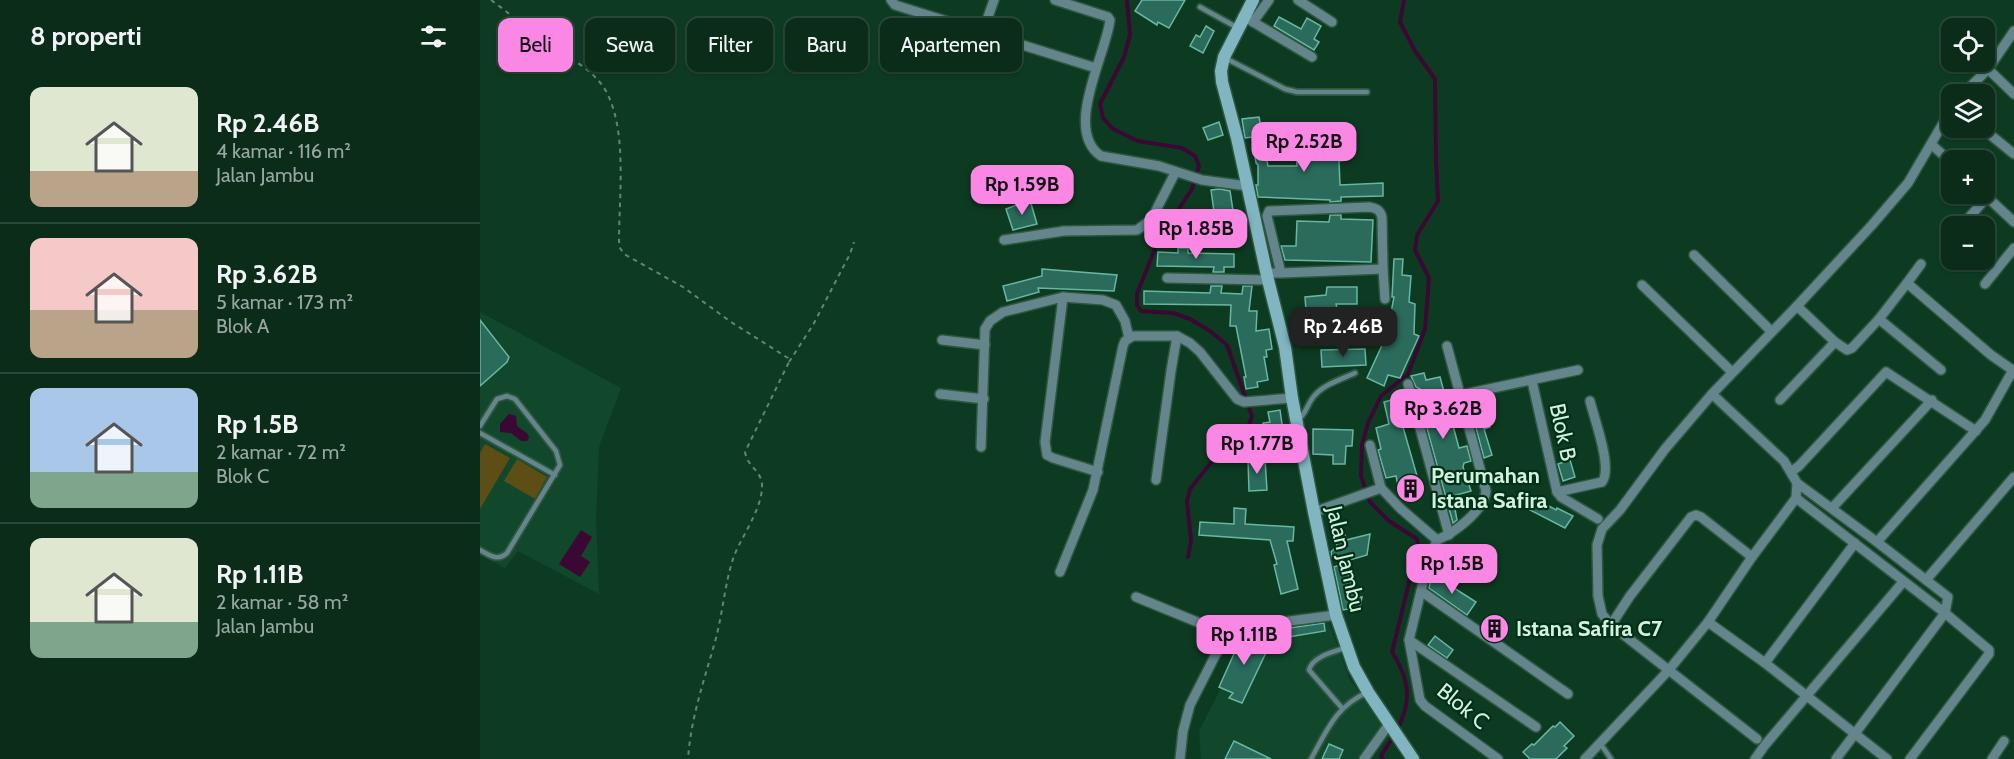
<!DOCTYPE html>
<html lang="id">
<meta charset="utf-8">
<style>
:root{--surface:#0a2c19;--page:#133422;--text:#f1f3f6;--muted:#99a7a2;--line:#2a4838;--accent:#fb87e5}
body{margin:0;font-family:Cabin,sans-serif;background:var(--page);color:var(--text);height:100vh;display:flex;flex-direction:column;font-size:22px;white-space:nowrap}
*{box-sizing:border-box;margin:0}
p{font-size:20px;color:var(--muted)}
.icon{flex:none;width:33px;height:33px;fill:none;stroke:currentColor;stroke-width:2;stroke-linecap:round;stroke-linejoin:round}
.map{position:relative;flex:1;overflow:hidden}
.side{display:flex;flex-direction:column;background:var(--surface);width:480px}
.side>*{flex:none}
.top-card{position:absolute;left:18px;top:18px;width:570px;height:54px;display:flex;gap:12px}
.fabs{position:absolute;left:1461px;top:18px;display:grid;gap:12px}
.fabs a{display:grid;place-items:center;width:54px;height:54px;border-radius:12px;background:var(--surface);box-shadow:0 2px 4px #0004,0 0 0 2px var(--line);font-size:30px}
.price{position:absolute;translate:-50% -51px;padding:0 14px;border-radius:12px;background:var(--accent);color:#111;font-size:20px;line-height:39px;filter:drop-shadow(0 2px 3px #0008)}
.price::after{content:'';position:absolute;left:50%;top:36px;width:18px;height:14px;margin-left:-9px;background:inherit;clip-path:polygon(0 0,100% 0,50% 100%)}
.price.selected{background:#222;color:#fff}
ul{padding:0;list-style:none}
li{display:flex;align-items:center;gap:18px;height:150px;padding:0 30px}
li+li{border-top:2px solid var(--line)}
li span{display:grid;place-items:center;flex:none;width:168px;height:120px;border-radius:12px;color:#555}
li>.icon{margin-inline-start:auto}
span .icon{width:72px;height:72px;fill:#fffc;stroke-width:1}
li b{font-size:26px}
h2{display:flex;justify-content:space-between;align-items:center;height:72px;padding:0 30px;font-size:26px}
.tag{padding:0 21px;border-radius:12px;background:var(--surface);box-shadow:0 2px 4px #0004,0 0 0 2px var(--line);font-size:21px;line-height:54px}
.tag.selected{background:var(--accent);color:#111}
main{display:flex;flex:1;min-height:0}
.map>svg:first-child{display:block}
</style>
<main>
<section class="side">
<h2>8 properti<svg class="icon" aria-label="filters" viewBox="0 0 24 24"><path d="M4 7h16M4 17h16"/><circle cx="9" cy="7" r="2"/><circle cx="15" cy="17" r="2"/></svg></h2>
<ul>
<li><span style="background:linear-gradient(#dfe7d0 70%,#b9a48a 0)"><svg class="icon" aria-label="home" viewBox="0 0 24 24"><path d="M3 11l9-7 9 7M6 9v11h12V9"/></svg></span><div><b>Rp 2.46B</b><p>4 kamar · 116 m²</p><p>Jalan Jambu</p></div></li>
<li><span style="background:linear-gradient(#f6c9c9 60%,#b9a48a 0)"><svg class="icon" aria-label="home" viewBox="0 0 24 24"><path d="M3 11l9-7 9 7M6 9v11h12V9"/></svg></span><div><b>Rp 3.62B</b><p>5 kamar · 173 m²</p><p>Blok A</p></div></li>
<li><span style="background:linear-gradient(#a9c7e8 70%,#7fa58c 0)"><svg class="icon" aria-label="home" viewBox="0 0 24 24"><path d="M3 11l9-7 9 7M6 9v11h12V9"/></svg></span><div><b>Rp 1.5B</b><p>2 kamar · 72 m²</p><p>Blok C</p></div></li>
<li><span style="background:linear-gradient(#dfe7d0 70%,#7fa58c 0)"><svg class="icon" aria-label="home" viewBox="0 0 24 24"><path d="M3 11l9-7 9 7M6 9v11h12V9"/></svg></span><div><b>Rp 1.11B</b><p>2 kamar · 58 m²</p><p>Jalan Jambu</p></div></li>
</ul>
</section>
<div class="map">
<svg width="1534" height="759" viewBox="0 0 1534 759">
<rect width="100%" height="100%" fill="#0d3b21"/>
<g fill="#11472a">
<polygon points="0,312 141,388 119,447 116,519 119,594 38,551 25,568 0,555"/>
<polygon points="848,620 869,678 904,728 882,759 721,759 719,731 771,629"/>
</g>
<g fill="#5c4e15">
<polygon points="5,444 30,458 0,509 0,453"/>
<polygon points="37,459 67,477 55,499 24,481"/>
</g>
<g fill="#3a0832">
<polygon points="29,414 36,416 37,426 48,434 49,438 47,441 41,441 31,433 20,432 20,424"/>
<polygon points="101,530 112,537 101,556 110,562 100,577 79,564"/>
</g>
<g fill="none" stroke-linecap="round" stroke-linejoin="round">
<g stroke="#3a0832" stroke-width="4">
<polyline points="647,0 650,35 644,57 620,104 623,118 633,129 658,141 702,148 715,156 719,166 712,189 678,241 657,294 657,305 661,311 693,313 710,319 730,331 747,345 772,416 768,428 738,454 710,489 707,501 711,541 708,557"/>
<path d="M917,730C932,701 930,680 912,652L938,546L937,539L909,521L890,502L881,476L882,445L888,423L901,396L928,374L945,329L949,278L935,250L937,235L958,201L956,160L955,79L935,51L920,22L924,0"/>
<polyline points="903,759 901,756 913,737"/>
</g>
</g>
<g fill="#2a6b5b" stroke="#68b7a2" stroke-width="1.5">
<polygon points="662,0 705,0 689,28 678,22 677,25 655,11"/>
<polygon points="799,17 821,29 827,18 841,26 834,39 839,42 834,50 794,26"/>
<polygon points="726,26 734,31 723,53 710,46 716,35 720,37"/>
<polygon points="779,117 788,166 817,166 816,151 865,149 866,160 859,161 860,185 903,183 903,196 861,197 861,201 850,202 850,200 778,197 776,185 778,185 778,165 776,163 772,137 765,138 762,119"/>
<polygon points="739,122 743,135 728,140 723,128"/>
<polygon points="740,189 750,191 754,217 735,219 731,190"/>
<polygon points="550,200 557,224 533,230 526,209"/>
<polygon points="850,215 861,215 861,219 893,220 891,262 805,260 801,246 816,246 817,221 849,222"/>
<polygon points="698,248 708,248 708,253 754,254 754,267 744,267 744,272 733,272 734,267 677,266 678,252 698,253"/>
<polygon points="914,259 923,259 922,275 931,276 929,302 935,304 934,334 939,336 920,378 908,375 904,386 887,378 915,317 910,318 914,297 912,297"/>
<polygon points="562,269 637,275 634,291 558,288 559,292 527,301 523,286 562,276"/>
<polygon points="731,286 742,286 741,293 762,294 763,286 772,286 769,311 777,311 776,331 789,329 792,349 786,350 787,357 784,357 788,380 777,382 778,387 766,389 764,377 766,377 756,326 750,326 751,305 664,304 664,291 730,293"/>
<polygon points="847,287 877,287 877,304 856,304 857,308 826,311 825,297 846,295"/>
<polygon points="0,320 29,357 27,362 0,386"/>
<polygon points="885,349 886,365 842,367 841,350"/>
<polygon points="944,373 946,380 960,377 979,448 987,446 991,461 984,463 983,467 991,491 976,495 978,508 975,509 977,520 973,523 937,392 944,391 936,387 931,376"/>
<polygon points="915,399 941,490 920,495 916,476 906,478 898,450 901,449 896,428 909,424 904,402"/>
<polygon points="800,410 804,438 795,440 794,433 786,435 783,423 790,422 788,412"/>
<polygon points="1007,418 1010,427 1004,429 1012,455 1004,458 995,424 996,422"/>
<polygon points="833,429 873,430 872,446 866,446 865,464 853,464 853,455 833,454"/>
<polygon points="785,459 787,490 769,491 768,460"/>
<polygon points="1090,460 1095,477 1083,481 1078,464"/>
<polygon points="1056,499 1076,510 1077,508 1093,516 1085,528 1050,510"/>
<polygon points="754,508 766,509 765,524 814,527 813,541 807,541 818,589 801,594 794,565 797,564 790,540 719,535 720,522 754,524"/>
<polygon points="890,534 887,555 863,562 852,557 851,552 857,546 855,537 865,535 866,540"/>
<polygon points="865,563 875,598 882,597 880,607 863,610 854,567"/>
<polygon points="952,574 996,602 987,615 949,588"/>
<polygon points="844,623 845,631 790,640 788,631"/>
<polygon points="771,633 791,642 762,703 749,698 753,693 739,687 762,636"/>
<polygon points="955,636 973,650 967,658 948,645"/>
<polygon points="1080,722 1094,736 1084,746 1087,748 1076,759 1050,759 1043,752 1052,744 1054,745 1073,726 1075,727"/>
<polygon points="754,741 791,759 745,759"/>
<polygon points="849,744 863,750 859,759 842,759"/>
</g>
<g fill="none" stroke-linecap="round" stroke-linejoin="round">
<defs>
<g id="lane">
<polyline points="720,7 758,28"/>
<polyline points="747,59 805,89 817,92 887,92"/>
<path d="M819,419C827,412 828,402 835,395C845,384 862,379 875,373"/>
<path d="M0,426L17,399L27,396L35,399L76,451L80,465L27,553C17,562 10,555 0,550"/>
<polyline points="0,433 75,475"/>
<path d="M862,708L829,670C832,657 853,652 865,648"/>
<polyline points="1120,743 1131,759"/>
<path d="M831,759C847,730 856,706 888,692"/>
</g>
<g id="street">
<polyline points="411,0 415,5 616,68"/>
<path d="M575,0L628,17L630,20C626,55 583,130 621,156L679,166L722,180L767,186"/>
<polyline points="818,0 852,22"/>
<polyline points="763,16 832,57"/>
<polyline points="773,22 789,0"/>
<polyline points="503,31 514,0"/>
<polyline points="1508,69 1534,94"/>
<polyline points="1483,94 1508,69 1534,31"/>
<polyline points="1502,128 1534,154"/>
<polyline points="1451,144 1472,163"/>
<polyline points="1504,194 1534,222"/>
<polyline points="1487,220 1507,197"/>
<polyline points="524,240 584,231 657,230 671,220 695,173"/>
<polyline points="1214,255 1291,331"/>
<polyline points="903,269 905,299"/>
<path d="M787,273H801L903,269L902,218C901,210 896,208 889,207L789,211L787,216L801,273"/>
<polyline points="687,278 788,280"/>
<polyline points="1427,283 1441,264"/>
<polyline points="1505,284 1534,248"/>
<polyline points="1162,285 1252,372"/>
<polyline points="583,297 565,442 567,455 573,458 618,472"/>
<polyline points="1317,306 1355,342 1367,350 1372,348 1399,319 1427,283 1511,355 1534,371"/>
<polyline points="1399,319 1461,370"/>
<polyline points="462,340 505,345"/>
<path d="M1052,381L1077,492L1122,482C1133,468 1114,418 1110,401"/>
<polyline points="928,384 969,535"/>
<polyline points="460,394 504,399"/>
<polyline points="980,395 1098,370"/>
<polyline points="1300,400 1355,342"/>
<path d="M890,445L901,488L920,508L957,540C974,533 1004,511 1006,491L967,346"/>
<polyline points="501,447 505,329 510,321 523,312 583,297 623,300 636,305 645,321 649,338"/>
<polyline points="1312,471 1319,466 1406,372 1496,431"/>
<polyline points="676,480 691,371 697,336"/>
<polyline points="1317,483 1397,542 1468,597 1465,613 1356,759"/>
<polyline points="1077,492 1081,497 1118,519"/>
<polyline points="1316,498 1465,613 1509,650 1509,654 1430,759"/>
<polyline points="1352,508 1452,400"/>
<polyline points="834,512 901,488"/>
<polyline points="957,540 947,566 929,640 940,700 945,706 1018,759"/>
<polyline points="1397,542 1505,420 1533,370"/>
<polyline points="1272,557 1221,517 1216,515 1211,517 1150,596 1131,625 1277,739"/>
<polyline points="580,572 613,490 643,346 645,341 653,336 697,336 710,343 720,352 757,399 764,402 812,398"/>
<polyline points="1446,580 1534,477"/>
<polyline points="941,591 1088,694"/>
<polyline points="656,597 749,635"/>
<polyline points="1228,622 1285,663 1407,759"/>
<polyline points="1131,625 1122,614 1118,596 1117,545 1122,529 1140,510 1185,449 1232,394 1317,306 1392,225 1428,183 1472,108"/>
<polyline points="929,640 1056,727"/>
<polyline points="1285,663 1375,543"/>
<polyline points="700,759 703,731 710,705 737,652 749,635 755,631 772,626 856,615"/>
<polyline points="884,759 909,724"/>
<polyline points="1105,759 1188,671 1228,622 1272,557 1316,498 1317,483 1304,461 1232,394"/>
<polyline points="1275,759 1285,745 1423,582"/>
<polyline points="1512,759 1524,741"/>
</g>
<polyline id="secondary" points="773,0 744,57 741,71 742,82 757,138 788,280 805,347 812,398 834,512 856,615 874,667 888,692 933,759"/>
</defs>
<use href="#lane" stroke="#2d583f" stroke-width="8"/>
<use href="#street" stroke="#2d583f" stroke-width="12"/>
<use href="#secondary" stroke="#2d583f" stroke-width="15"/>
<g stroke="#60876f" stroke-width="2" stroke-dasharray="4.5 4.5" stroke-linecap="butt">
<path d="M11,0C29,13 45,27 62,39C84,56 116,69 128,95C147,135 139,197 139,241L140,248L144,254L203,287L251,322L308,358L309,362L265,452C268,469 283,470 282,488C281,510 262,536 254,556C245,582 243,611 236,638C225,678 211,716 208,759"/>
<polyline points="309,362 333,325 370,254 374,242"/>
</g>
<use href="#lane" stroke="#65858d" stroke-width="4.5"/>
<use href="#street" stroke="#65858d" stroke-width="9"/>
<use href="#secondary" stroke="#81b5c2" stroke-width="12"/>
</g>
<defs>
<symbol id="building-disc" viewBox="-11 -11 22 22"><circle r="9.5" fill="#fb87e5" stroke="#003118"/><path d="M-4-6H4V6H1V3H-1V6H-4ZM-2.5-4.3h1.7v1.8h-1.7ZM.8-4.3h1.7v1.8H.8ZM-2.5-1h1.7V.8h-1.7ZM.8-1h1.7V.8H.8Z" fill="#111"/></symbol>
</defs>
<g fill-rule="evenodd">
<use href="#building-disc" x="914" y="472" width="33" height="33"/>
<use href="#building-disc" x="998" y="612" width="33" height="33"/>
</g>
<g text-anchor="middle" dominant-baseline="central" stroke-width="4.5" stroke-linejoin="round" paint-order="stroke">
<g font-size="22" fill="#d3f1dc" stroke="#003118">
<text transform="translate(1083 432) rotate(78)">Blok B</text>
<text transform="translate(866 559) rotate(77)">Jalan Jambu</text>
<text transform="translate(983 706) rotate(39)">Blok C</text>
</g>
<g font-size="22" font-weight="bold" fill="#d3f1dc" stroke="#003118" text-anchor="start">
<text x="951" y="475">Perumahan<tspan x="951" dy="25">Istana Safira</tspan></text>
<text x="1036" y="628">Istana Safira C7</text>
</g>
</g>
</svg>
<div class="fabs">
<a><svg class="icon" aria-label="locate" viewBox="0 0 24 24"><circle cx="12" cy="12" r="6"/><path d="M12 2v4M12 18v4M2 12h4M18 12h4"/></svg></a>
<a><svg class="icon" aria-label="layers" viewBox="0 0 24 24"><path d="M12 4l9 5-9 5-9-5zM3 14l9 5 9-5"/></svg></a>
<a>+</a>
<a>−</a>
</div>
<b class="price" style="left:824px;top:173px">Rp 2.52B</b>
<b class="price" style="left:542px;top:216px">Rp 1.59B</b>
<b class="price" style="left:716px;top:260px">Rp 1.85B</b>
<b class="price selected" style="left:863px;top:358px">Rp 2.46B</b>
<b class="price" style="left:963px;top:440px">Rp 3.62B</b>
<b class="price" style="left:777px;top:475px">Rp 1.77B</b>
<b class="price" style="left:972px;top:595px">Rp 1.5B</b>
<b class="price" style="left:764px;top:666px">Rp 1.11B</b>
<div class="top-card">
<a class="tag selected">Beli</a>
<a class="tag">Sewa</a>
<a class="tag">Filter</a>
<a class="tag">Baru</a>
<a class="tag">Apartemen</a>
</div>
</div>
</main>
